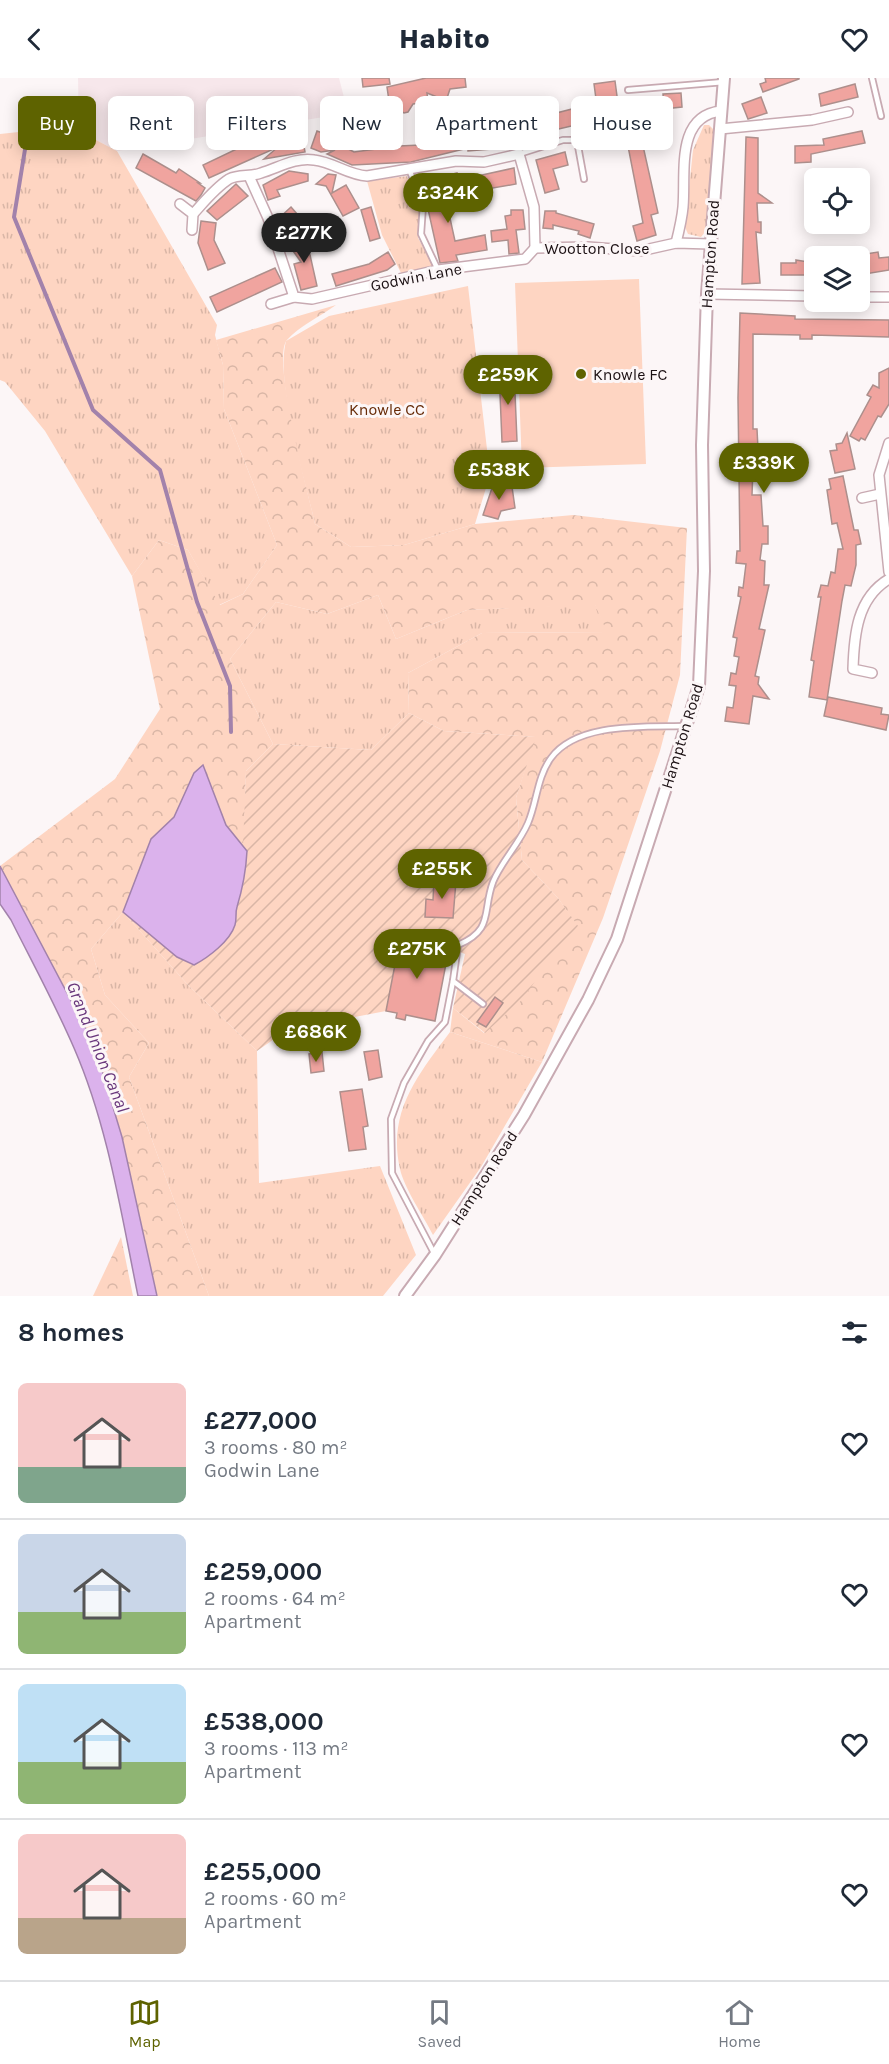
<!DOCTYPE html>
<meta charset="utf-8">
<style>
:root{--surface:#fff;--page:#f6f6f7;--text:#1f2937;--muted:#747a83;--line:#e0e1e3;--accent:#5e6300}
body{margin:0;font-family:Karla,sans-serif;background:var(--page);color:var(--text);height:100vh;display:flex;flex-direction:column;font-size:22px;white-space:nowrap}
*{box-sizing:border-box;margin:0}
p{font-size:20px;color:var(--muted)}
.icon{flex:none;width:33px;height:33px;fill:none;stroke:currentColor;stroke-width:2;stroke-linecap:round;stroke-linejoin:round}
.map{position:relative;height:1218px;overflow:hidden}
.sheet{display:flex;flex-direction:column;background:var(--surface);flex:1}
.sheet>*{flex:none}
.hud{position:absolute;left:18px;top:18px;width:854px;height:54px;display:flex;gap:12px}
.buttons{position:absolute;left:804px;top:90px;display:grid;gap:12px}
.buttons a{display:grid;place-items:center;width:66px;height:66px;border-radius:9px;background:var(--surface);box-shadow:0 3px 15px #0003;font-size:30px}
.price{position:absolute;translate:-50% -51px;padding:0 14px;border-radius:21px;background:var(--accent);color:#fff;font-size:20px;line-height:39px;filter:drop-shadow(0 2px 3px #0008)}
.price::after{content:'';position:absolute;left:50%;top:36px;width:18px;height:14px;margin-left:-9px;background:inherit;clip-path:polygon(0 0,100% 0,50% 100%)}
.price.current{background:#222;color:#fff}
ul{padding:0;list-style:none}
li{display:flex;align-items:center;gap:18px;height:150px;padding:0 18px}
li+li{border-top:2px solid var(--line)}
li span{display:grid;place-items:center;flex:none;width:168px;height:120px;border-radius:9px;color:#555}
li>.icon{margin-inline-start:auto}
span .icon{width:72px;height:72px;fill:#fffc;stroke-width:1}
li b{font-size:26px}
h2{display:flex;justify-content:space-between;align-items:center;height:72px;padding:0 18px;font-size:26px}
.tag{padding:0 21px;border-radius:9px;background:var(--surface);box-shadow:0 3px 15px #0003;font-size:21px;line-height:54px}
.tag.current{background:var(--accent);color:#fff}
header{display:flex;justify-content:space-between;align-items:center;height:78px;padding:0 18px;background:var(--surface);font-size:27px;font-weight:800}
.dock{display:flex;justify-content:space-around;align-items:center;height:84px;border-top:2px solid var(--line);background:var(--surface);font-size:16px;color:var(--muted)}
.dock a{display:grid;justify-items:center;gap:3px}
.dock .current{color:var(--accent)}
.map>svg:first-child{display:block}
</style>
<header><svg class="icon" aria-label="back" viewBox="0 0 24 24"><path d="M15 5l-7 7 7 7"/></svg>Habito<svg class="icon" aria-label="heart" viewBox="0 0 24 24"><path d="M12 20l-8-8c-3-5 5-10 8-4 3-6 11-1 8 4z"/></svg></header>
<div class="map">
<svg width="889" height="1218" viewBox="0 0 889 1218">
<defs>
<pattern id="grass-tufts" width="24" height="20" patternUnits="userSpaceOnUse" patternTransform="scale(1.5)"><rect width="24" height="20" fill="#fed5c2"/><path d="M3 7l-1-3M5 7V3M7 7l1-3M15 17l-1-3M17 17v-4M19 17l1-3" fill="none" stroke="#d9b6a6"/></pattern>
<pattern id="forest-crowns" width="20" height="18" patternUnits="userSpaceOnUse" patternTransform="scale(1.5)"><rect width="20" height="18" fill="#fed5c2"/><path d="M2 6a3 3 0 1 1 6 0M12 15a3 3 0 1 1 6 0" fill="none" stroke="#d9b6a6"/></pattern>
<pattern id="garden-furrows" width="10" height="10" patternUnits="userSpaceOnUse" patternTransform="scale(1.5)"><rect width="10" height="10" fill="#fed5c2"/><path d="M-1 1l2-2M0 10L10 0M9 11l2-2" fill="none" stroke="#d9b6a6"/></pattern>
</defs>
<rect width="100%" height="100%" fill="#fcf6f7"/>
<polygon fill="#f7e7eb" points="78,0 339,0 348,35 117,73 79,53"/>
<g fill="url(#grass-tufts)">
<polygon points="704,47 709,47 715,53 707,152 701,159 688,156 685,149 693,72"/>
<polygon points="28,53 79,53 117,73 217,247 215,257 223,287 224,331 277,467 243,516 219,527 188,472 159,462 132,498 45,353 5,304 0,302 0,56"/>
<polygon points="407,98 420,132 418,160 435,190 402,197 382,157 367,103"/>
<path d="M468,208L490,397L475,446L404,467L351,469L315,446C305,401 275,305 286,263L329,238Z"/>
<polygon points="378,517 396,561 467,532 595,526 608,554 482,555 408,595 409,635 371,672 273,666 230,581 276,524 327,536"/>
<polygon points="123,834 188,907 257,973 259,1105 380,1088 416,1177 383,1218 209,1218 129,999 149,965 105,917 91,871"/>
<path d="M450,954L542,984L481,1089L433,1157C424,1139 404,1110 400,1091C387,1034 418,997 450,954Z"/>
</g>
<g fill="url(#forest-crowns)">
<path d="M336,227C321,238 299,248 287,262C271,280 309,417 315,446L351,469L404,467L475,446L573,437L687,450L680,597L660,673L603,840L542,984L450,954L453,930L484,955L577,848L558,820L522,782L516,720L535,659L444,653L409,635L408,595L482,555L607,554L595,527L467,532L396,561L378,517L327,536L276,524L230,581L273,666L246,693L244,769L226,747L203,687L194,695L174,739L151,761L123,834L91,871L105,917L149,965L129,999L209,1218H157L122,1059L94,966L0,788L115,701L160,631L132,498L159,462L188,472L220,527L243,516L277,467L224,331L223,287L216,262Z"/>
<polygon points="121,1159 133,1218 93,1218"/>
</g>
<polygon fill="url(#garden-furrows)" points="409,635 444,653 536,659 516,720 522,782 558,820 578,848 552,878 523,921 485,955 453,930 465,876 449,870 401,861 386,933 287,952 257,973 188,907 123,834 151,761 174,739 194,695 203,687 226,747 243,768 246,693 273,666 371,672"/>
<polygon fill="#fed5c2" points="639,201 646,386 522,390 515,205"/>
<g fill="#dbb2ec" stroke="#a282ab" stroke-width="1.5">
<path d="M203,687L226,747L247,773C246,793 243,809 237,829C235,835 237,841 235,847C230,863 209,879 194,887L177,879L123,834L151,761L174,739L194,695Z"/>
<path d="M0,788L94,966L122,1059L157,1218H138C121,1135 108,1048 74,970C55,926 32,884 11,842L0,826Z"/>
</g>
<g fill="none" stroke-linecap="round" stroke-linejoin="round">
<polyline stroke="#a282ab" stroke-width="4" points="28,53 14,139 93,332 160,392 197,524 230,608 231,654"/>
</g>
<g fill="#f0a49f" stroke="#ad8f8c" stroke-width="1.5">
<polygon points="362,0 389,0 390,6 363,9"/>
<polygon points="426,0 465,0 466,9 450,11 447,20 442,21 427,15 428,24 413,26 408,34 404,35 396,29 390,30 387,9"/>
<polygon points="765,0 799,0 799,1 763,14 760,6 766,4"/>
<polygon points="615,3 619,33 598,36 594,6"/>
<polygon points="855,6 858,19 821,28 819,16"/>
<polygon points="681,15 682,29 664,31 663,16"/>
<polygon points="761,19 767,35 748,41 742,26"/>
<polygon points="576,30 580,46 529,58 504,66 504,70 468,73 468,70 411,84 352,87 327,76 335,72 321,74 311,70 317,53 336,60 335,64 354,74 399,68 420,67 420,70 463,59 510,56 508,50 525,43"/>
<polygon points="654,34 663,34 665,52 637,54 636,42 655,40"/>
<polygon points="862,53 865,65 811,76 811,84 795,85 795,68 824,67 823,61"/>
<polygon points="644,54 645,68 643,68 658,135 651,137 656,157 637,163 633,148 643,145 627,63 630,63 629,55"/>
<polygon points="302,57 305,74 264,81 278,69 209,100 203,87 245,67"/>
<polygon points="746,59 758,60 758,115 772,125 757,125 758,144 761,144 761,155 756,154 760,205 742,206"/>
<polygon points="565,74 568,87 553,91 559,111 545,115 536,82"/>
<polygon points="143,76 176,95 179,91 200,105 198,105 205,110 201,117 196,123 136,90"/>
<polygon points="514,90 516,106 470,114 468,100"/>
<polygon points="289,93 308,96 308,103 277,112 280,118 268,122 263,107"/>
<polygon points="457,95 459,105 436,110 442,132 448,131 455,163 485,157 487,172 456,177 458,183 440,185 422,104"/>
<polygon points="328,96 336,97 332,115 346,107 359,130 343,138 326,108 316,106"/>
<polygon points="236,106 248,118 217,142 207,133"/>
<polygon points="291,129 304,144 291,156 288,148 285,149 278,141"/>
<polygon points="371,129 380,160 370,163 361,132"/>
<polygon points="511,132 523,132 525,151 516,152 519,175 509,176 508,162 492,164 491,153 507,151 505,138 511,137"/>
<polygon points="545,133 556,133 556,135 594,146 590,160 578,156 579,153 553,147 553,151 543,150"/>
<polygon points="201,143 216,145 214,162 225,185 208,192 198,165"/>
<polygon points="300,157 308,168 317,208 301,212 294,186 301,184 288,166"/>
<polygon points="388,174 395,186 387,192 336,208 332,196 369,186"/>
<polygon points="878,174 879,180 889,179 889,192 865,196 864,190 860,191 860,177"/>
<polygon points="796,182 814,185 814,197 781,197 781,185 796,185"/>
<polygon points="275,190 282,204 217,234 210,219"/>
<polygon points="740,235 795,238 795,241 889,242 889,259 812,257 812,261 800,261 800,257 753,256 753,351 757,351 758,371 756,390 753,390 752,417 761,417 763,448 768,448 768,466 762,466 760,482 765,483 764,507 769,507 759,551 765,552 755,598 759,599 758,606 769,621 753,618 749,646 725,643 727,629 733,630 736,608 729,607 731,595 736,596 739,579 734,578 737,560 733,559 741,519 738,518 739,509 743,510 746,486 736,485 737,473 740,473 738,320"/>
<polygon points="889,290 889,326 881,339 878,338 865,362 861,360 859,363 850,358 871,319 867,317 873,307 879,310 879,295"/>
<polygon points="514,291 517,363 502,364 499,292"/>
<polygon points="847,355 855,391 835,395 830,373 837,372 836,366 842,365"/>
<polygon points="843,398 854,452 858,452 861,466 856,467 856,487 851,508 845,507 842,523 827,622 809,619 814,583 811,582 821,519 818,519 821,507 828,508 831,494 835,495 838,471 843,471 837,445 832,446 827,412 831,411 829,401"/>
<polygon points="494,404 508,410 512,409 515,430 501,433 498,441 483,437"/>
<polygon points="828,619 882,630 881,636 889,637 886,652 824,638"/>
<polygon points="434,802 456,803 453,840 425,839 426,821 433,822"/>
<polygon points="400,861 449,870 435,943 406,937 405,942 396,940 397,935 386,933"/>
<polygon points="495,919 503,925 486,949 477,944"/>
<polygon points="378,972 382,999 369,1002 364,974"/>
<polygon points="322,974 324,993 311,995 309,976"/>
<polygon points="362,1011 368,1048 363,1049 366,1071 349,1073 340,1014"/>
</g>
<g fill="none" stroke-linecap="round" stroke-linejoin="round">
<defs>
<g id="service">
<polyline points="872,0 881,38"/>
<polyline points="628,12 724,4"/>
<polyline points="519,76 563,62 574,62 578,68 584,101"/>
<polyline points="409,91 423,127 421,156 438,192"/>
<path d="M483,926L453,903L458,867C494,852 482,834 493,804C501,784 519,766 528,745C537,724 537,699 551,680C577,644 645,649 685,648"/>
<polyline points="435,1177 392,1095 391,1041 404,1005 428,963 445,944 453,903"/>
</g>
<g id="minor">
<polyline points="720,51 812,42 848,34"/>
<polyline points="249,98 268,140 294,219 312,221 438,192 525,181 535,170"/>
<polyline points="180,126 193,136 192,152"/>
<path d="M193,136C204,124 215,110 229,101C239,96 251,99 261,95C278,90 295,79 314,82C333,84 348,97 367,98L456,83L484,84L519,76L534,129L535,170"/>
<path d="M676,165C679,153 682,141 683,129C686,95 675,38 721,33"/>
<polyline points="535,170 588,169 640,173 676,165 710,166"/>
<polyline points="707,216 814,218"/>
<polyline points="860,219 889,219"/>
<polyline points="271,226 294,219"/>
<polyline points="889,365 879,397 889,494"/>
<polyline points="862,420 880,416"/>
<path d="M872,595L853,591C854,557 857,520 889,501"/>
</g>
<polyline id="tertiary" points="405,1218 435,1177 524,1037 588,922 617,861 699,608 704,493 702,367 707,216 724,0"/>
</defs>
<use href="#service" stroke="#c8aab2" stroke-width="8"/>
<use href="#minor" stroke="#c8aab2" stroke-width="12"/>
<use href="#tertiary" stroke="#c8aab2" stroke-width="14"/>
<use href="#service" stroke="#fff" stroke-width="4.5"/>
<use href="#minor" stroke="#fff" stroke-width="9"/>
<use href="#tertiary" stroke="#fff" stroke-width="10"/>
</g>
<circle fill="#5e6300" stroke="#fcf6f7" stroke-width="2" cx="581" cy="296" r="6"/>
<g text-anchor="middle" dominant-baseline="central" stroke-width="6" stroke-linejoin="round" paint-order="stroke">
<g font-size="16" fill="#1c1114" stroke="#fcf6f7">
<text x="597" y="170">Wootton Close</text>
<text transform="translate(710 176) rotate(-86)">Hampton Road</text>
<text transform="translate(416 199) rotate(-11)">Godwin Lane</text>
<text transform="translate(682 658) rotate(-73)">Hampton Road</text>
<text transform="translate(484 1100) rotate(-57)">Hampton Road</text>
</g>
<g font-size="16" fill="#1c1114" stroke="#fcf6f7" text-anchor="start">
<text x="593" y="296">Knowle FC</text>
</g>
<g font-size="16" fill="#672b07" stroke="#fcf6f7">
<text x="387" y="331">Knowle CC</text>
</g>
<g font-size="18" font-style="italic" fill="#69377c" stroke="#fcf6f7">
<text transform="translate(98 969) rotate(68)">Grand Union Canal</text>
</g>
</g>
</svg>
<div class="buttons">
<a><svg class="icon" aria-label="locate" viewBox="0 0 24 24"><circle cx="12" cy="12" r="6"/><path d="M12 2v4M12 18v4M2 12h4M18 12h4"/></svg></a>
<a><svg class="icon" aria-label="layers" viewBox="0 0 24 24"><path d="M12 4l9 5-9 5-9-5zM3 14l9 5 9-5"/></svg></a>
</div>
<b class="price" style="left:448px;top:146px">£324K</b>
<b class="price current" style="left:304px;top:186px">£277K</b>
<b class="price" style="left:508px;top:328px">£259K</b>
<b class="price" style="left:764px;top:416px">£339K</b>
<b class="price" style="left:499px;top:423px">£538K</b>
<b class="price" style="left:442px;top:822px">£255K</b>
<b class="price" style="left:417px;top:902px">£275K</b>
<b class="price" style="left:316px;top:985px">£686K</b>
<div class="hud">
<a class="tag current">Buy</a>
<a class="tag">Rent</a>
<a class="tag">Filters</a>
<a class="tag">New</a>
<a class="tag">Apartment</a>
<a class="tag">House</a>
</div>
</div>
<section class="sheet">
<h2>8 homes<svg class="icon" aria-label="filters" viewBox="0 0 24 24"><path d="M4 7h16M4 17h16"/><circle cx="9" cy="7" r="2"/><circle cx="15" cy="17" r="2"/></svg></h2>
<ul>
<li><span style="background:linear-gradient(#f6c9c9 70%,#7fa58c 0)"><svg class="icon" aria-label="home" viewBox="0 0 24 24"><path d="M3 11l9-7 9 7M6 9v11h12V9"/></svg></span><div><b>£277,000</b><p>3 rooms · 80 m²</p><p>Godwin Lane</p></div><svg class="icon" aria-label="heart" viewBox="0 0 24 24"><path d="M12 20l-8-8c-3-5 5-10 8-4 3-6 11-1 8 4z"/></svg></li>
<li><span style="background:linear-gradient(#c9d6e8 65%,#8fb573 0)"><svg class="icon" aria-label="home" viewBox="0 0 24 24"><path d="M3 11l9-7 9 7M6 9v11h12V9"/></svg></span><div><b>£259,000</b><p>2 rooms · 64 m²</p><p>Apartment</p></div><svg class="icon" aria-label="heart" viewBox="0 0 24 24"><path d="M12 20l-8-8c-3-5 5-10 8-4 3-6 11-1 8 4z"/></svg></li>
<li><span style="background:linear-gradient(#bfe0f5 65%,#8fb573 0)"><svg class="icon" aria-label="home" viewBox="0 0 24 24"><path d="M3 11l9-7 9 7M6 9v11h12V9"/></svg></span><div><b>£538,000</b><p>3 rooms · 113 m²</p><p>Apartment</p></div><svg class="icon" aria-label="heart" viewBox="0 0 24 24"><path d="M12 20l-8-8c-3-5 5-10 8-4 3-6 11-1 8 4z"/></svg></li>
<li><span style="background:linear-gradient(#f6c9c9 70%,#b9a48a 0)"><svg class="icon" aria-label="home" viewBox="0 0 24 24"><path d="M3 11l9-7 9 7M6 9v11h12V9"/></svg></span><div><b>£255,000</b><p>2 rooms · 60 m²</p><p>Apartment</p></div><svg class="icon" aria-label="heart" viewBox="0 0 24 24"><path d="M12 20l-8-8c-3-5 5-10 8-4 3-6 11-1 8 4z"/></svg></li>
</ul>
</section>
<nav class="dock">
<a class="current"><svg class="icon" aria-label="map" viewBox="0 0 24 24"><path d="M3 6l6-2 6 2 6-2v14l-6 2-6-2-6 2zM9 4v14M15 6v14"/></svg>Map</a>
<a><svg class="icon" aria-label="saved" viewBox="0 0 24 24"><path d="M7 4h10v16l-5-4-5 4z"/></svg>Saved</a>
<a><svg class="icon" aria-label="home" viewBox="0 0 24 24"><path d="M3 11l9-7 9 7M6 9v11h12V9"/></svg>Home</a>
</nav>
